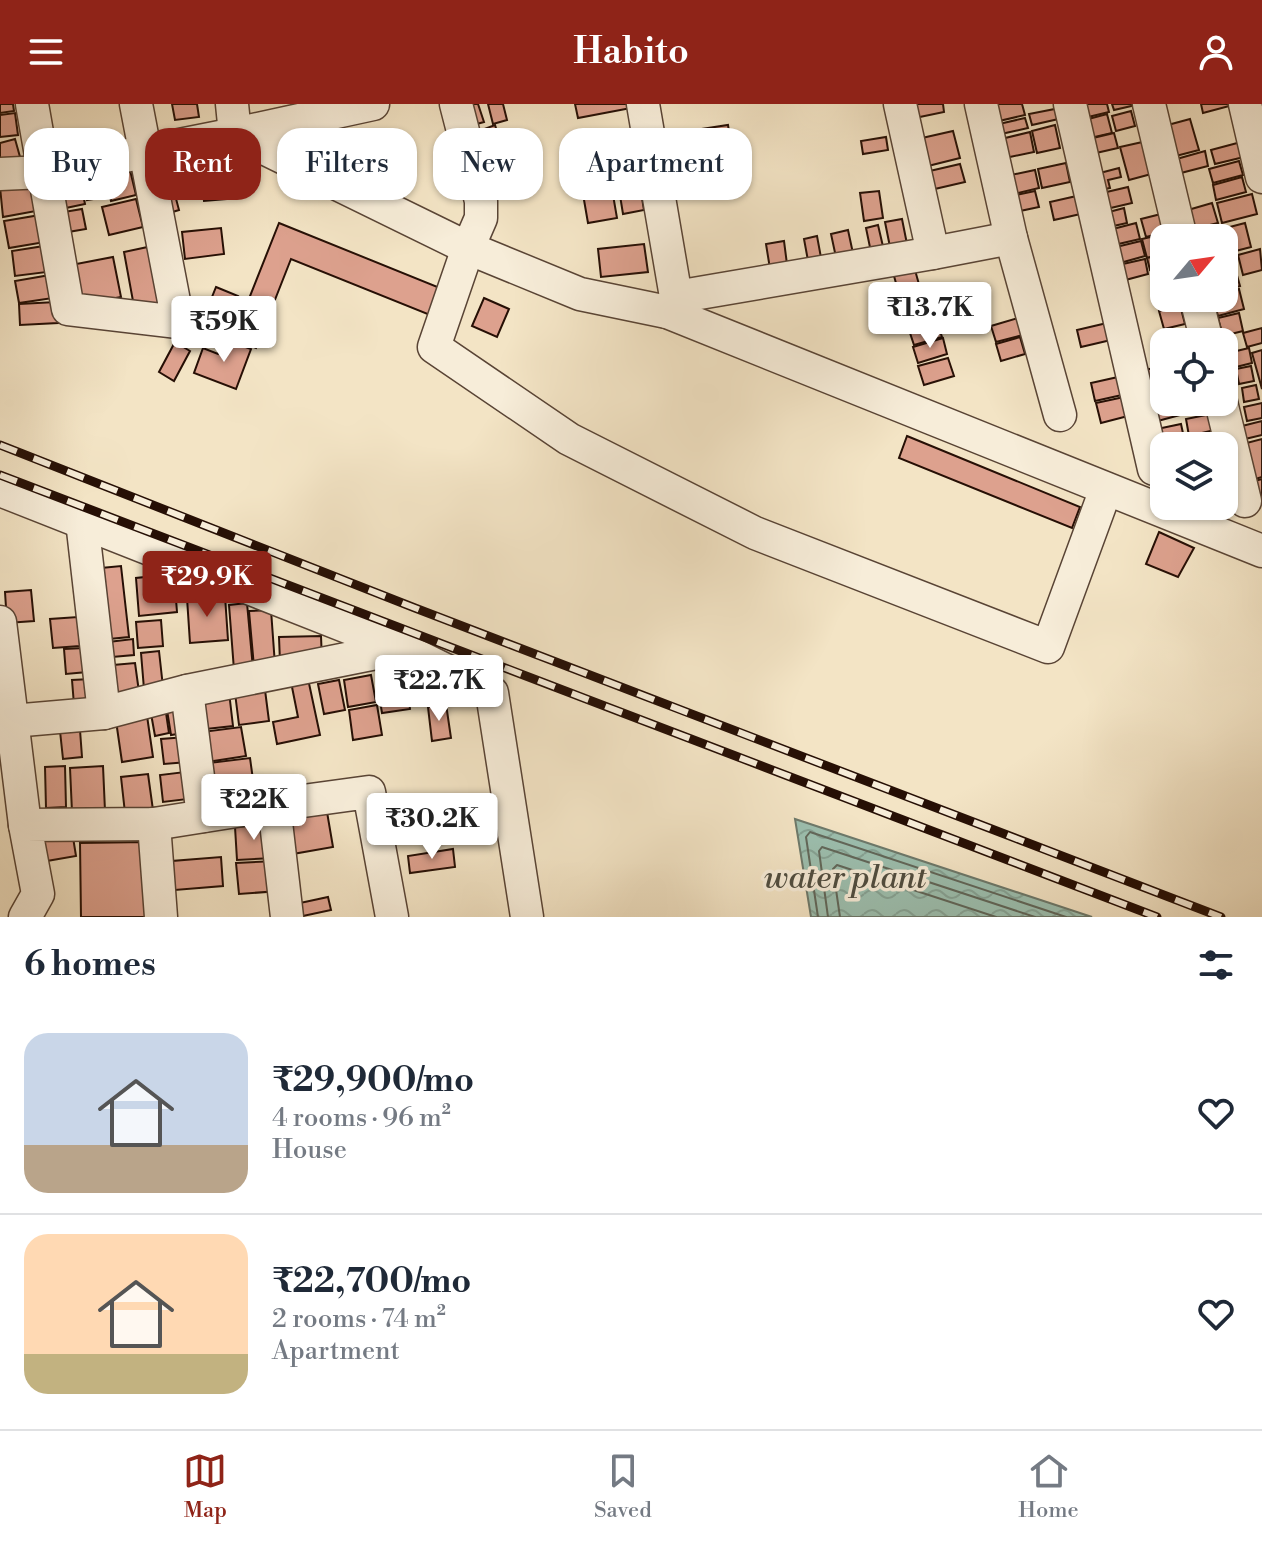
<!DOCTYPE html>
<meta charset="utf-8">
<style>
:root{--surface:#fff;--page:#f6f6f7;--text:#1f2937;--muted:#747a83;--line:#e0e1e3;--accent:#8f2418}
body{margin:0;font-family:"Libre Bodoni",serif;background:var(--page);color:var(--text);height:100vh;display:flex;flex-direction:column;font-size:30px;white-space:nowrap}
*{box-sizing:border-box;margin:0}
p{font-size:26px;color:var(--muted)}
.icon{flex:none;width:44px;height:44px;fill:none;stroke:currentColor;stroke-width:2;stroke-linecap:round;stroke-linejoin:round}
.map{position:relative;height:813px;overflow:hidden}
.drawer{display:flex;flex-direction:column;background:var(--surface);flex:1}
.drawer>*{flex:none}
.top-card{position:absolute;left:24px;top:24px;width:800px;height:72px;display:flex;gap:16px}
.needle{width:52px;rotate:61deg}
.fabs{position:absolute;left:1150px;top:120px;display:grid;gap:16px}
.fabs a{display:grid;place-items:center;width:88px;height:88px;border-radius:16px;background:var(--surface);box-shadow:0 2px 6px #0004;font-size:40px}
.price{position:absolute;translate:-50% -68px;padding:0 18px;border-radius:8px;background:#fff;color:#222;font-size:26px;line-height:52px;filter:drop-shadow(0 2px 4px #0008)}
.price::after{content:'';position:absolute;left:50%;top:48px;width:24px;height:18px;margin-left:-12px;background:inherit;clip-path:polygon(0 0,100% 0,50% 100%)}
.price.current{background:var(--accent);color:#fff}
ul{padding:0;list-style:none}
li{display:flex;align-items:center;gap:24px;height:200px;padding:0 24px}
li+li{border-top:2px solid var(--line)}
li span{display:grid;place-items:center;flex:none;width:224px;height:160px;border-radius:24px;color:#555}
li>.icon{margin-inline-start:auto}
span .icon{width:96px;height:96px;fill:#fffc;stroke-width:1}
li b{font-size:34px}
h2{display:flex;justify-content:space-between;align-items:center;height:96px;padding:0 24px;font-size:34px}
.tag{padding:0 28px;border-radius:24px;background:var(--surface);box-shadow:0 2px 6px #0004;font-size:28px;line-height:72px}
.tag.current{background:var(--accent);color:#fff}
header{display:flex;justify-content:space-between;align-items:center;height:104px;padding:0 24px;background:var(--accent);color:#fff;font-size:36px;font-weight:600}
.dock{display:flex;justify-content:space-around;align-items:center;height:112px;border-top:2px solid var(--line);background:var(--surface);font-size:22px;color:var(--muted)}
.dock a{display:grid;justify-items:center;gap:4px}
.dock .current{color:var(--accent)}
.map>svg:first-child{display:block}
</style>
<header><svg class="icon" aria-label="menu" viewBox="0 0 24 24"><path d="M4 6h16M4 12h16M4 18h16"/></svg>Habito<svg class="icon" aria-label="person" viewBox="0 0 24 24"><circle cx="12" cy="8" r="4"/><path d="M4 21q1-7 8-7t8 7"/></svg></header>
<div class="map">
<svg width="1262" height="813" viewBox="0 0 1262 813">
<defs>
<pattern id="water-waves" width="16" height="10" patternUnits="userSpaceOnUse" patternTransform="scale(2)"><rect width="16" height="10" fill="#9cbfaf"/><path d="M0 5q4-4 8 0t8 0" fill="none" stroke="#86a395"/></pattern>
</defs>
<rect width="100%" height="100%" fill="#f3e4c5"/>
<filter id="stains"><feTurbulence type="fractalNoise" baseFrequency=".0025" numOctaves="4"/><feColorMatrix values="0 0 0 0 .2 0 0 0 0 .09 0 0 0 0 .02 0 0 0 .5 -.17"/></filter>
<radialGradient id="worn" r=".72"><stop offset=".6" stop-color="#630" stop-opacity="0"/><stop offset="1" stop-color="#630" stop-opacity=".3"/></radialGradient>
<polygon fill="url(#water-waves)" stroke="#6d796b" stroke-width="2" points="795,715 1092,813 811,813"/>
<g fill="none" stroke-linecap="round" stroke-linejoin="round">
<g stroke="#61675a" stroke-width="2">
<polyline points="818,813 806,733 810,728 1066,813"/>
<polyline points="828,813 819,747 822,743 1035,813"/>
<polyline points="840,813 833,765 837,761 996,813"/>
</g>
</g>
<g fill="#dda18e" stroke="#260f05" stroke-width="2">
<polygon points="0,0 13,0 14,7 0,9"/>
<polygon points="172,0 197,0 199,13 175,16"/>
<polygon points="466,0 478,0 484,18 473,21"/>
<polygon points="488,0 503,0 507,16 493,20"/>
<polygon points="575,0 630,0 631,4 578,14"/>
<polygon points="907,0 943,0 944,8 910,15"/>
<polygon points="995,0 1022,0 1025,11 999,17"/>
<polygon points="1080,0 1107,0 1109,8 1084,14"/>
<polygon points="1112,0 1140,0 1114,6"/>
<polygon points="1201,0 1232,0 1233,1 1203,9"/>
<polygon points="1060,4 1063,14 1032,21 1029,10"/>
<polygon points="1131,7 1135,22 1116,27 1112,12"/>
<polygon points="15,9 18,31 0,33 0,11"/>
<polygon points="1107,10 1112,29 1086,35 1081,17"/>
<polygon points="1025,14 1028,24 1001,30 999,20"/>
<polygon points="1190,15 1199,46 1172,53 1164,22"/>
<polygon points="495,21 500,37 481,44 476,28"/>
<polygon points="728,21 737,80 671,90 662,31"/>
<polygon points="1055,21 1060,44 1037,49 1032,27"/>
<polygon points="953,27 960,54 920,64 913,36"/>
<polygon points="1030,28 1034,48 1005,54 1001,35"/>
<polygon points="1114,29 1118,44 1096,49 1093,34"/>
<polygon points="603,33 617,114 588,119 574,38"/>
<polygon points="886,33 888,46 863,50 861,37"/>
<polygon points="15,35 22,60 0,65 0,39"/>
<polygon points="1147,37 1155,69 1129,76 1120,43"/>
<polygon points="1241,38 1244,53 1215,60 1211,46"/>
<polygon points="633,39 644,106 623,110 612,42"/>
<polygon points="1205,47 1208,62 1177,70 1173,56"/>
<polygon points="165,53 179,106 166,110 152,57"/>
<polygon points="1239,57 1243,71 1213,79 1209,65"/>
<polygon points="1066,59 1070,78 1042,84 1038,65"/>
<polygon points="960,60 965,78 926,87 921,69"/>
<polygon points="129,62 136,91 111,97 104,69"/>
<polygon points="1119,64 1121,73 1108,76 1110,84 1100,86 1096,70"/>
<polygon points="101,66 106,93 87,96 82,70"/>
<polygon points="1035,66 1039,84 1010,91 1006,72"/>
<polygon points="79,71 85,100 61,105 55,75"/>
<polygon points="236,73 238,94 204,97 202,76"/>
<polygon points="1242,73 1246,88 1216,96 1213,81"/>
<polygon points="31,78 36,107 3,113 0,83"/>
<polygon points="1128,83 1132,99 1102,106 1098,90"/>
<polygon points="879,87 883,114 864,117 860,89"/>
<polygon points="1035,87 1039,103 1020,107 1016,91"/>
<polygon points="1252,90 1257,110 1222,119 1217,99"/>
<polygon points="1081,91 1085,109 1054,116 1050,98"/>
<polygon points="136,95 143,123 109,131 102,103"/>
<polygon points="1212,99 1218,119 1185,127 1181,108"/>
<polygon points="1124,104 1127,119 1109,123 1105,109"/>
<polygon points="82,105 86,125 68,128 64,108"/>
<polygon points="1165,109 1170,127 1146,133 1141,115"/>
<polygon points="40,111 45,138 9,144 4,117"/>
<polygon points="902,115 908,145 891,148 885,118"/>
<polygon points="279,119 440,184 430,211 291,155 256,244 233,235"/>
<polygon points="1136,119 1140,135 1114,141 1109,126"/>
<polygon points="1245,119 1251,143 1228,149 1222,125"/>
<polygon points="878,121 885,151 872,153 866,124"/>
<polygon points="221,124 224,150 185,155 182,128"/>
<polygon points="848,126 854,154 837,158 831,130"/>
<polygon points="1172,128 1174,134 1164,134 1164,150 1147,154 1142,135"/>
<polygon points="817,132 822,159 809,162 804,135"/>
<polygon points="784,137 788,168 771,171 766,140"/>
<polygon points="1141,137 1145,152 1120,159 1116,143"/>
<polygon points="644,140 648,168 601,173 598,145"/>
<polygon points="157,141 169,202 135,208 124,148"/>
<polygon points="44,142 47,168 15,172 12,147"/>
<polygon points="1260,145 1262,166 1243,171 1238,151"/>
<polygon points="1164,150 1164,163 1150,166 1147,154"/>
<polygon points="1231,150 1240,182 1224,186 1224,152"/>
<polygon points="113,153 121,193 78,201 71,161"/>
<polygon points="1145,155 1148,170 1118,178 1114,162"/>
<polygon points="915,166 920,184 899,190 894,172"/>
<polygon points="50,171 53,194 19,199 15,177"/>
<polygon points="216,183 238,192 220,237 198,228"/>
<polygon points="980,184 986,203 958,211 953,193"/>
<polygon points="1164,184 1164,194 1193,194 1194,197 1161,205 1156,186"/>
<polygon points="1239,185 1244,205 1218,212 1213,194 1224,194 1224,189"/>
<polygon points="484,194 509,205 497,233 472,222"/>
<polygon points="928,196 934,216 906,224 900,203"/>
<polygon points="56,198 58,219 20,221 19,200"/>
<polygon points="1180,201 1185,220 1164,225 1159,207"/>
<polygon points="1239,209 1243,227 1223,232 1218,214"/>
<polygon points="1018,214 1023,231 996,238 991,222"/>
<polygon points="937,218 942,233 914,241 909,226"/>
<polygon points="1107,219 1111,236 1081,243 1077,226"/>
<polygon points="1262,224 1262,239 1247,243 1243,229"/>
<polygon points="1020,233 1025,250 1001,257 996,240"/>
<polygon points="943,234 947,250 918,259 913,243"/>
<polygon points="224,235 251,245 236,285 194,269 203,244 218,250"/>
<polygon points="175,238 190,247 174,277 159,268"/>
<polygon points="1249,244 1252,259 1232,264 1228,249"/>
<polygon points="1262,246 1262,285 1252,249"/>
<polygon points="948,254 954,272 924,281 918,262"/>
<polygon points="1164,261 1164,276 1145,280 1142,267"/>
<polygon points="1251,262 1254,277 1239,280 1236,265"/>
<polygon points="1118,273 1122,291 1095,297 1091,279"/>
<polygon points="1256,281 1259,295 1244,298 1242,284"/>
<polygon points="1164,282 1164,298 1177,298 1180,311 1154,318 1147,286"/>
<polygon points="1124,293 1128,312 1101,319 1096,299"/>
<polygon points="1262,299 1262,314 1247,317 1244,303"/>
<polygon points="1216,309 1219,325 1189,332 1186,315"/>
<polygon points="1262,317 1262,331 1245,335 1242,322"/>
<polygon points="1181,320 1184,334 1160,339 1157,325"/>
<polygon points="907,332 1080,403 1072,424 899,354"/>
<polygon points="1208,332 1211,342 1190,342 1188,336"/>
<polygon points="1262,335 1262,373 1249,377 1239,341"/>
<polygon points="1262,375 1262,395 1253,397 1248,379"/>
<polygon points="1159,428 1194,444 1178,473 1146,460"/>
<polygon points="121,462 129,533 99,536 91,465"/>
<polygon points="174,470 177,508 139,512 136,474"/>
<polygon points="31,486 34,517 7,519 5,488"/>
<polygon points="225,492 228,536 190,539 187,494"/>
<polygon points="247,499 253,565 234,566 229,501"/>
<polygon points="271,506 275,561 254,563 249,507"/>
<polygon points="78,513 80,542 53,544 50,515"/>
<polygon points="161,516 163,542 138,544 136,518"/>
<polygon points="321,532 322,557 280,558 279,533"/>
<polygon points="133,535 134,551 101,554 100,539"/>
<polygon points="84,544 87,568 66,570 64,545"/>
<polygon points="159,547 163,583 144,585 141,549"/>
<polygon points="135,559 139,588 106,592 102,562"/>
<polygon points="307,570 320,631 277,640 273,618 298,613 290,573"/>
<polygon points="371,571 376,598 348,603 344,576"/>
<polygon points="406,573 410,605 382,609 377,578"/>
<polygon points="91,575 93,600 74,601 72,576"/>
<polygon points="339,576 345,606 324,610 318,580"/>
<polygon points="265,586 269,617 239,621 235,589"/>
<polygon points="229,588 233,622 197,626 193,592"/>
<polygon points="184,597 190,628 171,631 166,600"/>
<polygon points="446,600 451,634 432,637 428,603"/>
<polygon points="377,601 382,631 353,636 349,606"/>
<polygon points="165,602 169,629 155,632 150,604"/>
<polygon points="146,605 153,653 122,658 115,610"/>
<polygon points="241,623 246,652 207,658 202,628"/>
<polygon points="80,626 82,653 63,655 60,627"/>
<polygon points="186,633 188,658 164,660 161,635"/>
<polygon points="250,654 254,683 213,689 209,659"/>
<polygon points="65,662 66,703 46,704 45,663"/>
<polygon points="103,662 105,707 72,708 70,664"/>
<polygon points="193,667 196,694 163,698 160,671"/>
<polygon points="148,670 153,706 125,709 121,673"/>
<polygon points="327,708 333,743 287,751 281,716"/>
<polygon points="271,720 273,754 237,756 235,723"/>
<polygon points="72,727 76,752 41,758 37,732"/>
<polygon points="147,738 148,813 81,813 80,739"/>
<polygon points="453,745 455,763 410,769 408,752"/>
<polygon points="221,753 223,782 175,786 172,757"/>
<polygon points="276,757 279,787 239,790 236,759"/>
<polygon points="328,793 331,806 303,812 300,799"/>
</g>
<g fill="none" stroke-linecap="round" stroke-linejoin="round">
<defs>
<g id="minor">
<polyline points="32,0 68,205 178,218 136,0"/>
<polyline points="232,0 235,30 373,0"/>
<polyline points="456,0 481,97 481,114 468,144 434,243 569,335 755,429 1048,543 1106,385"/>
<polyline points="643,0 676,193 667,208"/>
<polyline points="900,0 933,149"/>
<polyline points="981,0 1011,134 1060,311"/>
<polyline points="1070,0 1154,365"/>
<polyline points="1149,0 1181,134"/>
<polyline points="1245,0 1262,73"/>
<polyline points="0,70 44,68 235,30 468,144 580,190 667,208 1262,447"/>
<polyline points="676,193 933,149 1011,134"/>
<polyline points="1196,194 1207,238"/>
<polyline points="1221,298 1245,397"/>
<polyline points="0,386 401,544 492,589 527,813"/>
<polyline points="82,417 104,609"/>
<polyline points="0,518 25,721"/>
<polyline points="187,587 203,712"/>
<polyline points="12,617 104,609 187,587 401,544"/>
<polyline points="274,701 287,813"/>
<polyline points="154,720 161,813"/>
<polyline points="25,813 38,790 25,721 154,720 274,701 369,688 392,813"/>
</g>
</defs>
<use href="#minor" stroke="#594435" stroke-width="35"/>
<use href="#minor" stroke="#f7edd9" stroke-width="32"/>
<defs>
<g id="rail">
<polyline points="0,341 415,504 1221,813"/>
<polyline points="0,371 1157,813"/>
</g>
</defs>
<use href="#rail" stroke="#260f05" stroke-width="9"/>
<use href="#rail" stroke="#f7edd9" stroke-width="6" stroke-dasharray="18" stroke-linecap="butt"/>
</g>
<g text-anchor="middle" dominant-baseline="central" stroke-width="7" stroke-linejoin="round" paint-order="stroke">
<g font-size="32" font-style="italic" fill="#4f4d40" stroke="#f7edd9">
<text x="845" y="774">water plant</text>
</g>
</g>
<rect width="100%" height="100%" filter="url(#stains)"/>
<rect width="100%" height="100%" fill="url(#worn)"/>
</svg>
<div class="fabs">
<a><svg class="needle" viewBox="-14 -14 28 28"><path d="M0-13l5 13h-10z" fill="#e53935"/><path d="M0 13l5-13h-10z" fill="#747a83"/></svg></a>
<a><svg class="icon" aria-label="locate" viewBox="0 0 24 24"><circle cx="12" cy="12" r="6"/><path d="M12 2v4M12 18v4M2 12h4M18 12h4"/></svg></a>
<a><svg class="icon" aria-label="layers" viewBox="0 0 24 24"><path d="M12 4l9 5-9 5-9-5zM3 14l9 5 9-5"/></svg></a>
</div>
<b class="price" style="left:930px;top:246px">₹13.7K</b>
<b class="price" style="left:224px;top:260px">₹59K</b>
<b class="price current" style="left:207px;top:515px">₹29.9K</b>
<b class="price" style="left:439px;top:619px">₹22.7K</b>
<b class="price" style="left:254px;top:738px">₹22K</b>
<b class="price" style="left:432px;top:757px">₹30.2K</b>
<div class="top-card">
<a class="tag">Buy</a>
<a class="tag current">Rent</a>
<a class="tag">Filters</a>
<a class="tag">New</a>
<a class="tag">Apartment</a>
</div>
</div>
<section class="drawer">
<h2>6 homes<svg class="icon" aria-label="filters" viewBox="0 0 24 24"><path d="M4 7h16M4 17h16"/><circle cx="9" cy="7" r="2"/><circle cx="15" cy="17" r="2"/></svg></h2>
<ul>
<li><span style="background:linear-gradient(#c9d6e8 70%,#b9a48a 0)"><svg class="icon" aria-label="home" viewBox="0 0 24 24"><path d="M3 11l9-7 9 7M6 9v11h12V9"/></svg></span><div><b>₹29,900/mo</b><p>4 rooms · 96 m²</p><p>House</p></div><svg class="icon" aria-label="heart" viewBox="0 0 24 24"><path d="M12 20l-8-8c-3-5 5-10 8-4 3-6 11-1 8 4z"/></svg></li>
<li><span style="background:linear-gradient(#ffd9b3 75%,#c2b280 0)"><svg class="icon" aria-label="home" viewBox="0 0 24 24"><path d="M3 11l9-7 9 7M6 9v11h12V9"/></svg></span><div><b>₹22,700/mo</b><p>2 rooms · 74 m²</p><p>Apartment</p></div><svg class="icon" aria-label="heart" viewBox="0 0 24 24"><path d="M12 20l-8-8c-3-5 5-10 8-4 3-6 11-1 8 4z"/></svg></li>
</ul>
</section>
<nav class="dock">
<a class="current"><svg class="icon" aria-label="map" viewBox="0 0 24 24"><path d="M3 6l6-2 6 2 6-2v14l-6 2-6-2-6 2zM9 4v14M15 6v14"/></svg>Map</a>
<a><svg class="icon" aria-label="saved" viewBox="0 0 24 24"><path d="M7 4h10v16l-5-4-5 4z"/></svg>Saved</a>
<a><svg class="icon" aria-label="home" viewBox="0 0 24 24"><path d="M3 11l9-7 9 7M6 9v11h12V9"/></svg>Home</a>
</nav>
